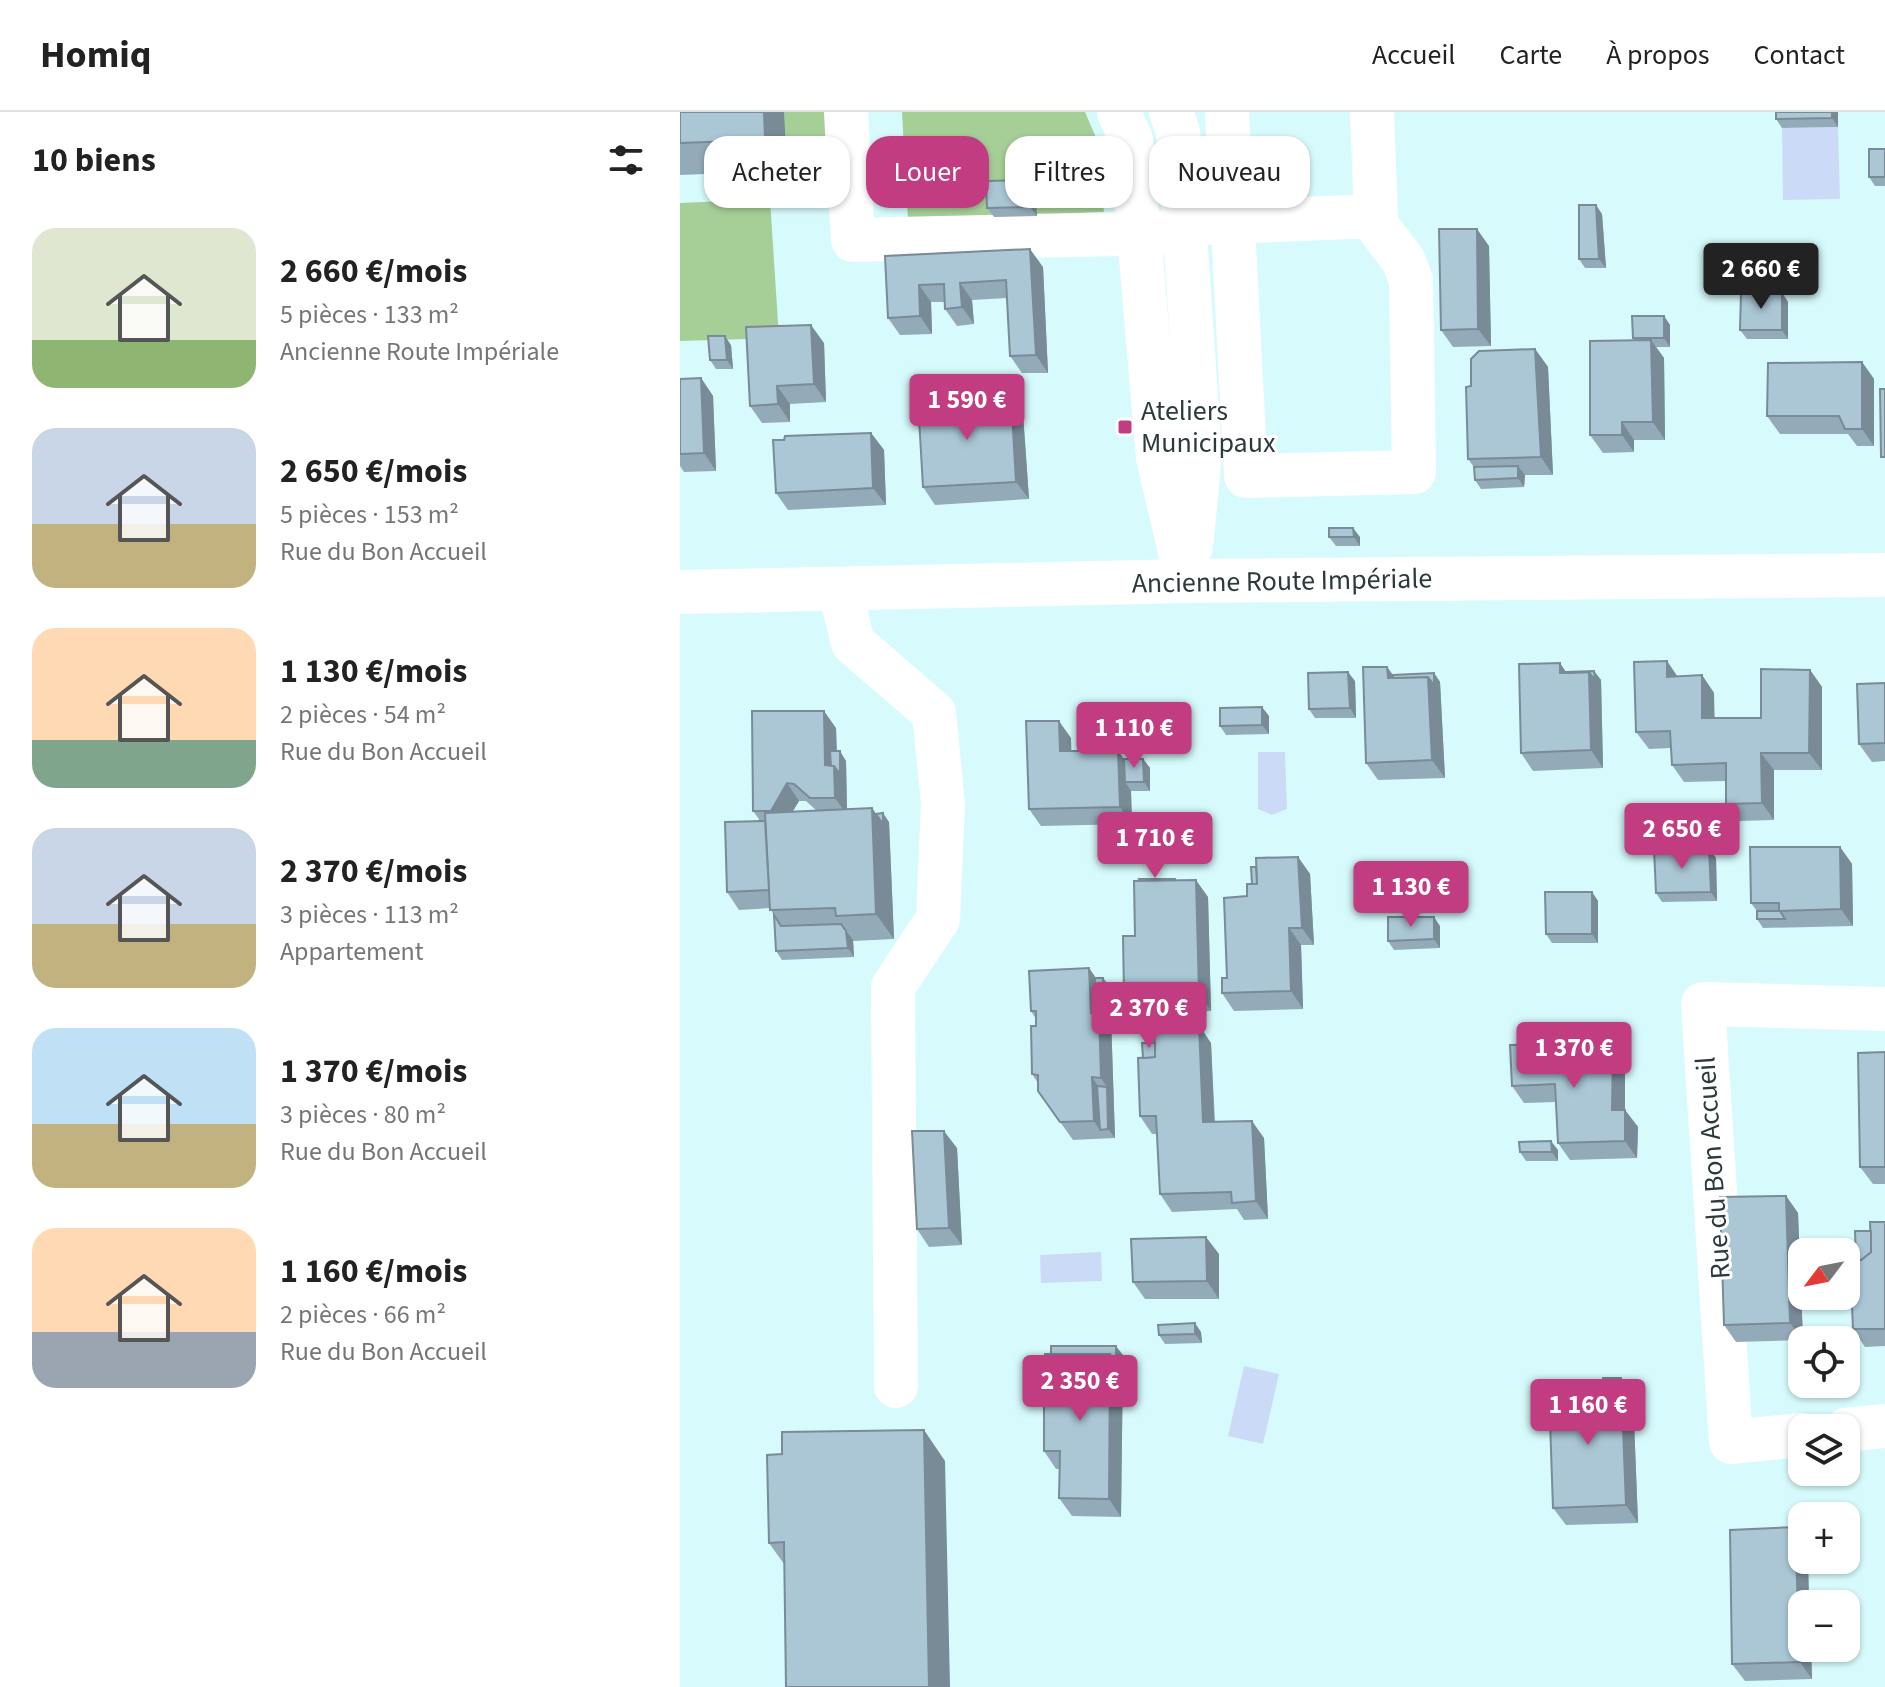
<!DOCTYPE html>
<html lang="fr">
<meta charset="utf-8">
<style>
:root{--surface:#fff;--page:#f6f6f6;--text:#222;--muted:#767676;--line:#e0e0e0;--accent:#c13c80}
body{margin:0;font-family:"Source Sans 3",sans-serif;background:var(--page);color:var(--text);height:100vh;display:flex;flex-direction:column;font-size:30px;white-space:nowrap}
*{box-sizing:border-box;margin:0}
p{font-size:26px;color:var(--muted)}
.icon{flex:none;width:44px;height:44px;fill:none;stroke:currentColor;stroke-width:2;stroke-linecap:round;stroke-linejoin:round}
.map{position:relative;flex:1;overflow:hidden}
.side{display:flex;flex-direction:column;background:var(--surface);width:680px}
.side>*{flex:none}
.guide{position:absolute;left:24px;top:24px;width:760px;height:72px;display:flex;gap:16px}
.needle{width:52px;rotate:238deg}
.buttons{position:absolute;left:1108px;top:1126px;display:grid;gap:16px}
.buttons a{display:grid;place-items:center;width:72px;height:72px;border-radius:16px;background:var(--surface);box-shadow:0 2px 6px #0004;font-size:40px}
.price{position:absolute;translate:-50% -68px;padding:0 18px;border-radius:8px;background:var(--accent);color:#fff;font-size:26px;line-height:52px;filter:drop-shadow(0 2px 4px #0008)}
.price::after{content:'';position:absolute;left:50%;top:48px;width:24px;height:18px;margin-left:-12px;background:inherit;clip-path:polygon(0 0,100% 0,50% 100%)}
.price.current{background:#222;color:#fff}
ul{padding:0;list-style:none}
li{display:flex;align-items:center;gap:24px;height:200px;padding:0 32px}
li span{display:grid;place-items:center;flex:none;width:224px;height:160px;border-radius:24px;color:#555}
li>.icon{margin-inline-start:auto}
span .icon{width:96px;height:96px;fill:#fffc;stroke-width:1}
li b{font-size:34px}
h2{display:flex;justify-content:space-between;align-items:center;height:96px;padding:0 32px;font-size:34px}
.tag{padding:0 28px;border-radius:24px;background:var(--surface);box-shadow:0 2px 6px #0004;font-size:28px;line-height:72px}
.tag.current{background:var(--accent);color:#fff}
header{display:flex;align-items:center;gap:48px;box-sizing:border-box;height:112px;padding:0 40px;background:var(--surface);border-bottom:2px solid var(--line)}
header strong{font-size:38px}
nav{display:flex;gap:44px;margin-inline-start:auto;font-size:28px}
main{display:flex;flex:1;min-height:0}
.map>svg:first-child{display:block}
</style>
<header>
<strong>Homiq</strong>
<nav><a>Accueil</a><a>Carte</a><a>À propos</a><a>Contact</a></nav>
</header>
<main>
<section class="side">
<h2>10 biens<svg class="icon" aria-label="filters" viewBox="0 0 24 24"><path d="M4 7h16M4 17h16"/><circle cx="9" cy="7" r="2"/><circle cx="15" cy="17" r="2"/></svg></h2>
<ul>
<li><span style="background:linear-gradient(#dfe7d0 70%,#8fb573 0)"><svg class="icon" aria-label="home" viewBox="0 0 24 24"><path d="M3 11l9-7 9 7M6 9v11h12V9"/></svg></span><div><b>2 660 €/mois</b><p>5 pièces · 133 m²</p><p>Ancienne Route Impériale</p></div></li>
<li><span style="background:linear-gradient(#c9d6e8 60%,#c2b280 0)"><svg class="icon" aria-label="home" viewBox="0 0 24 24"><path d="M3 11l9-7 9 7M6 9v11h12V9"/></svg></span><div><b>2 650 €/mois</b><p>5 pièces · 153 m²</p><p>Rue du Bon Accueil</p></div></li>
<li><span style="background:linear-gradient(#ffd9b3 70%,#7fa58c 0)"><svg class="icon" aria-label="home" viewBox="0 0 24 24"><path d="M3 11l9-7 9 7M6 9v11h12V9"/></svg></span><div><b>1 130 €/mois</b><p>2 pièces · 54 m²</p><p>Rue du Bon Accueil</p></div></li>
<li><span style="background:linear-gradient(#c9d6e8 60%,#c2b280 0)"><svg class="icon" aria-label="home" viewBox="0 0 24 24"><path d="M3 11l9-7 9 7M6 9v11h12V9"/></svg></span><div><b>2 370 €/mois</b><p>3 pièces · 113 m²</p><p>Appartement</p></div></li>
<li><span style="background:linear-gradient(#bfe0f5 60%,#c2b280 0)"><svg class="icon" aria-label="home" viewBox="0 0 24 24"><path d="M3 11l9-7 9 7M6 9v11h12V9"/></svg></span><div><b>1 370 €/mois</b><p>3 pièces · 80 m²</p><p>Rue du Bon Accueil</p></div></li>
<li><span style="background:linear-gradient(#ffd9b3 65%,#9aa5b1 0)"><svg class="icon" aria-label="home" viewBox="0 0 24 24"><path d="M3 11l9-7 9 7M6 9v11h12V9"/></svg></span><div><b>1 160 €/mois</b><p>2 pièces · 66 m²</p><p>Rue du Bon Accueil</p></div></li>
</ul>
</section>
<div class="map">
<svg width="1205" height="1575" viewBox="0 0 1205 1575">
<rect width="100%" height="100%" fill="#d7fbfc"/>
<g fill="#a6cf98">
<polygon points="104,0 148,0 150,72 107,74"/>
<polygon points="222,0 405,0 417,28 424,100 228,109"/>
<polygon points="90,87 99,226 0,229 0,91"/>
</g>
<g fill="#cbdbf7">
<polygon points="1158,15 1160,87 1103,88 1102,16"/>
<polygon points="578,640 605,640 607,697 592,703 578,697"/>
<polygon points="421,1140 422,1169 361,1171 360,1143"/>
<polygon points="564,1254 599,1262 583,1332 548,1324"/>
</g>
<g fill="none" stroke-linecap="round" stroke-linejoin="round">
<g stroke="#fff" stroke-width="44">
<polyline points="166,0 173,128 487,121"/>
<polyline points="439,0 451,28 478,346 507,469"/>
<polyline points="491,0 498,20 520,343 511,435"/>
<polyline points="547,0 566,364 734,360 731,168 723,148 698,115 696,104 692,0"/>
<polyline points="523,111 696,104"/>
<polyline points="160,478 173,531 254,601 263,692 258,807 213,875 216,1274"/>
<polyline points="0,480 507,469 1205,463"/>
<polyline points="1166,1318 1205,1314"/>
<polyline points="1122,1323 1051,1330 1023,892 1205,897"/>
</g>
</g>
<g fill="#93abb8" fill-rule="evenodd">
<polygon points="0,0 104,0 107,59 0,63"/>
<polygon points="1096,0 1158,0 1158,15 1102,16 1096,7"/>
<polygon points="1205,37 1205,74 1195,74 1189,65"/>
<polygon points="349,68 355,77 357,104 314,105 307,96"/>
<polygon points="922,102 926,156 905,156 899,147"/>
<polygon points="809,134 811,234 773,235 761,218"/>
<polygon points="205,144 363,155 368,261 342,261 330,244 327,186 292,188 294,212 277,214 265,197 265,190 251,190 252,222 220,223 208,206"/>
<polygon points="1102,181 1108,190 1108,227 1067,227 1060,218"/>
<polygon points="984,204 990,213 990,235 976,235 984,246 985,328 954,328 954,340 923,341 910,323 954,228 953,226"/>
<polygon points="144,231 146,290 110,292 110,310 82,311 70,294"/>
<polygon points="51,233 53,257 36,257 30,248"/>
<polygon points="855,237 868,255 873,363 845,363 844,375 801,377 795,368 794,355 788,347 791,274"/>
<polygon points="1182,250 1194,267 1194,334 1177,334 1168,322 1100,322 1087,304"/>
<polygon points="21,266 33,284 36,359 4,360 0,354 0,267"/>
<polygon points="331,284 343,302 349,387 255,393 243,375"/>
<polygon points="191,321 204,338 206,393 108,398 96,381 104,328"/>
<polygon points="649,425 680,425 680,434 656,434"/>
<polygon points="987,549 997,564 1022,563 1034,581 1034,606 1081,606 1130,558 1142,575 1142,658 1094,658 1094,708 1059,709 1046,692 1046,669 1004,670 992,653 991,636 969,637 956,620"/>
<polygon points="707,555 713,563 754,561 760,570 765,666 698,668 686,651"/>
<polygon points="914,559 921,568 923,656 853,659 841,641"/>
<polygon points="675,569 676,606 635,606 629,597"/>
<polygon points="1205,571 1205,649 1192,650 1179,632"/>
<polygon points="589,604 589,622 546,623 540,614"/>
<path d="M156,616L157,639L166,649L167,697L192,696L196,702L209,710L214,827L173,829V828L174,845L102,848L96,839L94,803L90,796L59,798L47,780L79,707L73,699ZM119,689H126L137,699L112,700Z"/>
<polygon points="391,626 391,639 438,639 444,647 463,647 470,656 470,679 451,679 452,712 361,714 349,697"/>
<polygon points="1160,735 1172,752 1173,814 1083,816 1077,807 1077,799 1071,791"/>
<polygon points="1029,737 1036,746 1037,789 982,790 976,781"/>
<polygon points="618,745 630,762 634,833 621,833 623,897 554,899 542,881 576,755"/>
<polygon points="496,768 528,785 531,899 456,901 444,883 455,824"/>
<polygon points="912,780 918,789 918,831 872,831 866,822"/>
<polygon points="760,814 760,836 714,838 708,829"/>
<polygon points="409,856 416,866 430,875 435,1026 393,1028 358,979 358,971 352,962 356,907 351,899"/>
<polygon points="531,931 535,1010 584,1026 588,1107 564,1108 557,1097 492,1100 480,1082 477,1022 472,1022 460,1004 463,946"/>
<polygon points="875,932 881,940 945,956 945,998 958,1015 957,1046 890,1048 878,1031 876,990 844,991 832,974"/>
<polygon points="1205,940 1205,1072 1193,1072 1180,1055"/>
<polygon points="277,1036 282,1133 249,1135 237,1117"/>
<polygon points="878,1038 878,1049 846,1049 840,1040"/>
<polygon points="1106,1084 1118,1101 1123,1228 1056,1230 1044,1213"/>
<polygon points="1205,1110 1205,1234 1185,1235 1173,1217 1176,1148"/>
<polygon points="539,1142 539,1187 465,1187 453,1170"/>
<polygon points="521,1220 522,1231 485,1232 479,1223"/>
<polygon points="443,1243 441,1405 392,1404 379,1386 380,1357 376,1357 364,1339 370,1289 370,1283 364,1275"/>
<polygon points="941,1266 953,1284 958,1411 886,1413 873,1396 924,1279"/>
<polygon points="265,1349 104,1452 89,1431"/>
<polygon points="1115,1415 1122,1425 1122,1448 1128,1448 1129,1492 1122,1492 1122,1536 1131,1536 1132,1567 1065,1569 1052,1552"/>
</g>
<g fill="#788b96">
<polygon points="84,0 104,0 107,59 85,28"/>
<polygon points="1152,0 1158,0 1158,15 1152,6"/>
<polygon points="349,68 355,77 357,104 350,95"/>
<polygon points="916,93 922,102 926,156 919,147"/>
<polygon points="797,117 809,134 811,234 798,217"/>
<polygon points="350,137 363,155 368,261 356,243"/>
<polygon points="280,171 292,188 294,212 282,195"/>
<polygon points="239,173 251,190 252,222 240,204"/>
<polygon points="1102,181 1108,190 1108,227 1102,218"/>
<polygon points="984,204 990,213 990,235 984,226"/>
<polygon points="131,213 144,231 146,290 134,272"/>
<polygon points="45,224 51,233 53,257 47,248"/>
<polygon points="971,228 984,246 985,328 973,310"/>
<polygon points="855,237 868,255 873,363 861,345"/>
<polygon points="1182,250 1194,267 1194,334 1182,317"/>
<polygon points="21,266 33,284 36,359 24,341"/>
<polygon points="97,274 110,292 110,310 98,292"/>
<polygon points="331,284 343,302 349,387 336,370"/>
<polygon points="942,310 954,328 954,340 942,323"/>
<polygon points="191,321 204,338 206,393 193,376"/>
<polygon points="838,354 845,363 844,375 838,366"/>
<polygon points="673,416 680,425 680,434 674,425"/>
<polygon points="987,549 999,567 987,565"/>
<polygon points="880,551 892,569 880,561"/>
<polygon points="707,555 719,572 708,566"/>
<polygon points="1130,558 1142,575 1142,658 1129,641"/>
<polygon points="914,559 921,568 923,656 911,638 909,560"/>
<polygon points="668,560 675,569 676,606 670,596"/>
<polygon points="754,561 760,570 765,666 752,648 748,565"/>
<polygon points="1022,563 1034,581 1035,624 1022,606"/>
<polygon points="582,595 589,604 589,622 582,613"/>
<polygon points="144,599 156,616 157,659 160,639 166,649 167,703 155,686 145,653"/>
<polygon points="379,609 391,626 392,657 380,639"/>
<polygon points="438,639 450,656 445,670 451,679 452,712 440,695"/>
<polygon points="1081,641 1094,658 1094,708 1082,691"/>
<polygon points="463,647 470,656 470,679 464,670"/>
<polygon points="107,671 119,689 103,716 91,699"/>
<polygon points="192,696 203,712 203,701 209,710 214,827 196,802"/>
<polygon points="1160,735 1172,752 1173,814 1161,797"/>
<polygon points="1029,737 1036,746 1037,789 1031,780"/>
<polygon points="618,745 630,762 634,833 622,816"/>
<polygon points="516,768 528,785 531,899 519,881"/>
<polygon points="912,780 918,789 918,831 912,822"/>
<polygon points="754,805 760,814 760,836 754,827"/>
<polygon points="609,816 621,833 623,897 611,879"/>
<polygon points="166,819 173,828 174,845 168,836"/>
<polygon points="409,856 421,874 423,866 430,875 435,1026 428,1017 427,975 421,966 411,901"/>
<polygon points="519,913 531,931 535,1027 523,1010"/>
<polygon points="933,939 945,956 945,1016 932,998"/>
<polygon points="412,965 424,983 420,1018 414,1009"/>
<polygon points="945,998 958,1015 957,1046 945,1029"/>
<polygon points="572,1009 584,1026 588,1107 576,1089"/>
<polygon points="264,1019 277,1036 282,1133 269,1116"/>
<polygon points="871,1029 878,1038 878,1049 872,1040"/>
<polygon points="1106,1084 1118,1101 1123,1228 1110,1211"/>
<polygon points="526,1125 539,1142 539,1187 527,1169"/>
<polygon points="515,1211 521,1220 522,1231 515,1222"/>
<polygon points="436,1234 443,1243 441,1405 429,1387 430,1242"/>
<polygon points="941,1266 953,1284 958,1411 946,1393"/>
<polygon points="244,1318 265,1349 270,1575 249,1575"/>
<polygon points="1115,1415 1122,1425 1122,1448 1128,1448 1129,1492 1122,1492 1122,1536 1131,1536 1132,1567 1120,1550"/>
</g>
<g fill="#abc7d6" stroke="#788b96" stroke-width="2">
<polygon points="0,0 84,0 85,28 0,31"/>
<polygon points="1096,0 1152,0 1152,6 1096,7"/>
<rect x="1189" y="37" width="16" height="28"/>
<polygon points="349,68 350,95 307,96 306,69"/>
<polygon points="899,93 916,93 919,147 899,147"/>
<polygon points="759,117 797,117 798,217 761,218"/>
<polygon points="350,137 356,243 330,244 326,168 280,171 282,195 265,197 264,172 239,173 240,204 208,206 205,144"/>
<polygon points="1061,180 1102,181 1102,218 1060,218"/>
<polygon points="952,204 984,204 984,226 953,226"/>
<polygon points="131,213 134,272 97,274 98,292 70,294 66,215"/>
<polygon points="28,224 45,224 47,248 30,248"/>
<polygon points="971,228 973,310 942,310 942,323 910,323 910,229"/>
<polygon points="855,237 861,345 788,347 786,275 791,274 791,247 799,239"/>
<polygon points="1182,250 1182,317 1165,317 1159,304 1087,304 1088,251"/>
<polygon points="21,266 24,341 0,342 0,267"/>
<polygon points="1200,277 1205,277 1205,345 1201,345"/>
<polygon points="331,284 336,370 243,375 238,289"/>
<polygon points="191,321 193,376 96,381 93,328 104,328 105,324"/>
<polygon points="838,354 838,366 795,368 794,355"/>
<polygon points="649,416 673,416 674,425 649,425"/>
<polygon points="987,549 987,565 1022,563 1022,606 1081,606 1081,557 1130,558 1129,641 1081,641 1082,691 1046,692 1046,651 992,653 990,619 956,620 954,550"/>
<polygon points="880,551 880,561 909,560 911,638 841,641 839,552"/>
<polygon points="683,555 707,555 708,566 748,565 752,648 686,651"/>
<polygon points="914,559 915,569 909,560 886,561 886,560"/>
<polygon points="668,560 670,596 629,597 628,561"/>
<polygon points="754,561 754,573 748,565 713,566 713,563"/>
<polygon points="1205,571 1205,631 1179,632 1177,572"/>
<polygon points="582,595 582,613 540,614 540,596"/>
<polygon points="72,599 144,599 145,653 154,654 155,686 130,686 114,672 107,671 91,699 73,699"/>
<polygon points="346,609 379,609 380,639 438,639 440,695 349,697"/>
<polygon points="150,639 160,639 160,662 154,654 151,654"/>
<polygon points="444,647 463,647 464,670 445,670"/>
<polygon points="192,696 196,802 156,804 155,796 90,798 85,701"/>
<polygon points="203,701 203,712 196,702"/>
<polygon points="85,709 89,778 47,780 45,710"/>
<polygon points="1070,735 1160,735 1161,797 1099,799 1099,791 1071,791"/>
<polygon points="974,737 1029,737 1031,780 976,781"/>
<polygon points="618,745 622,816 609,816 611,879 542,881 542,866 547,866 544,786 567,784 567,772 577,772 576,746"/>
<polygon points="571,755 576,755 577,772 572,772"/>
<polygon points="459,767 495,767 495,768 460,769"/>
<polygon points="516,768 519,881 444,883 443,824 455,824 454,769"/>
<polygon points="865,780 912,780 912,822 866,822"/>
<polygon points="1077,799 1100,799 1105,807 1077,807"/>
<polygon points="94,803 101,814 161,812 166,819 168,836 96,839"/>
<polygon points="708,805 754,805 754,827 708,829"/>
<polygon points="409,856 411,901 419,900 421,966 412,965 414,1009 380,1010 358,979 358,963 352,962 351,914 356,914 356,899 351,899 349,859"/>
<polygon points="415,866 423,866 425,909 419,900 417,901"/>
<polygon points="519,913 523,1010 572,1009 576,1089 552,1091 551,1080 480,1082 476,1004 460,1004 458,946 475,945 474,915"/>
<polygon points="462,931 475,931 475,945 463,946"/>
<polygon points="875,932 874,940 933,939 932,998 945,998 945,1029 878,1031 875,972 832,974 830,933"/>
<polygon points="1205,940 1205,1055 1180,1055 1178,941"/>
<polygon points="417,974 427,975 428,1017 420,1018"/>
<polygon points="232,1019 264,1019 269,1116 237,1117"/>
<polygon points="871,1029 872,1040 840,1040 839,1030"/>
<polygon points="1106,1084 1110,1211 1044,1213 1040,1085"/>
<polygon points="1190,1110 1205,1110 1205,1217 1173,1217 1170,1148 1181,1148 1191,1140"/>
<polygon points="1175,1119 1191,1119 1191,1140 1181,1148 1176,1148"/>
<polygon points="526,1125 527,1169 453,1170 451,1127"/>
<polygon points="515,1211 515,1222 479,1223 478,1213"/>
<polygon points="371,1234 436,1234 436,1251 430,1242 371,1242"/>
<polygon points="365,1242 430,1242 429,1387 379,1386 380,1339 364,1339 364,1288 377,1289 377,1275 364,1275"/>
<polygon points="923,1266 941,1266 946,1393 873,1396 869,1280 924,1279"/>
<polygon points="370,1283 377,1284 377,1289 370,1289"/>
<polygon points="244,1318 249,1575 106,1575 104,1430 89,1431 87,1343 102,1342 102,1320"/>
<polygon points="1115,1415 1120,1550 1052,1552 1050,1418"/>
</g>
<rect fill="#c13c80" stroke="#fff" stroke-width="3" x="437" y="307" width="16" height="16" rx="4"/>
<g text-anchor="middle" dominant-baseline="central" stroke-width="6" stroke-linejoin="round" paint-order="stroke">
<g font-size="28" fill="#2c3a3b" stroke="#fff" text-anchor="start">
<text x="461" y="299">Ateliers<tspan x="461" dy="32">Municipaux</tspan></text>
</g>
<g font-size="28" fill="#2c3a3b" stroke="#fff">
<text transform="translate(602 469) rotate(-1)">Ancienne Route Impériale</text>
<text transform="translate(1033 1056) rotate(-94)">Rue du Bon Accueil</text>
</g>
</g>
</svg>
<div class="buttons">
<a><svg class="needle" viewBox="-14 -14 28 28"><path d="M0-13l5 13h-10z" fill="#e53935"/><path d="M0 13l5-13h-10z" fill="#767676"/></svg></a>
<a><svg class="icon" aria-label="locate" viewBox="0 0 24 24"><circle cx="12" cy="12" r="6"/><path d="M12 2v4M12 18v4M2 12h4M18 12h4"/></svg></a>
<a><svg class="icon" aria-label="layers" viewBox="0 0 24 24"><path d="M12 4l9 5-9 5-9-5zM3 14l9 5 9-5"/></svg></a>
<a>+</a>
<a>−</a>
</div>
<b class="price current" style="left:1081px;top:199px">2 660 €</b>
<b class="price" style="left:287px;top:330px">1 590 €</b>
<b class="price" style="left:454px;top:658px">1 110 €</b>
<b class="price" style="left:1002px;top:759px">2 650 €</b>
<b class="price" style="left:475px;top:768px">1 710 €</b>
<b class="price" style="left:731px;top:817px">1 130 €</b>
<b class="price" style="left:469px;top:938px">2 370 €</b>
<b class="price" style="left:894px;top:978px">1 370 €</b>
<b class="price" style="left:400px;top:1311px">2 350 €</b>
<b class="price" style="left:908px;top:1335px">1 160 €</b>
<div class="guide">
<a class="tag">Acheter</a>
<a class="tag current">Louer</a>
<a class="tag">Filtres</a>
<a class="tag">Nouveau</a>
</div>
</div>
</main>
